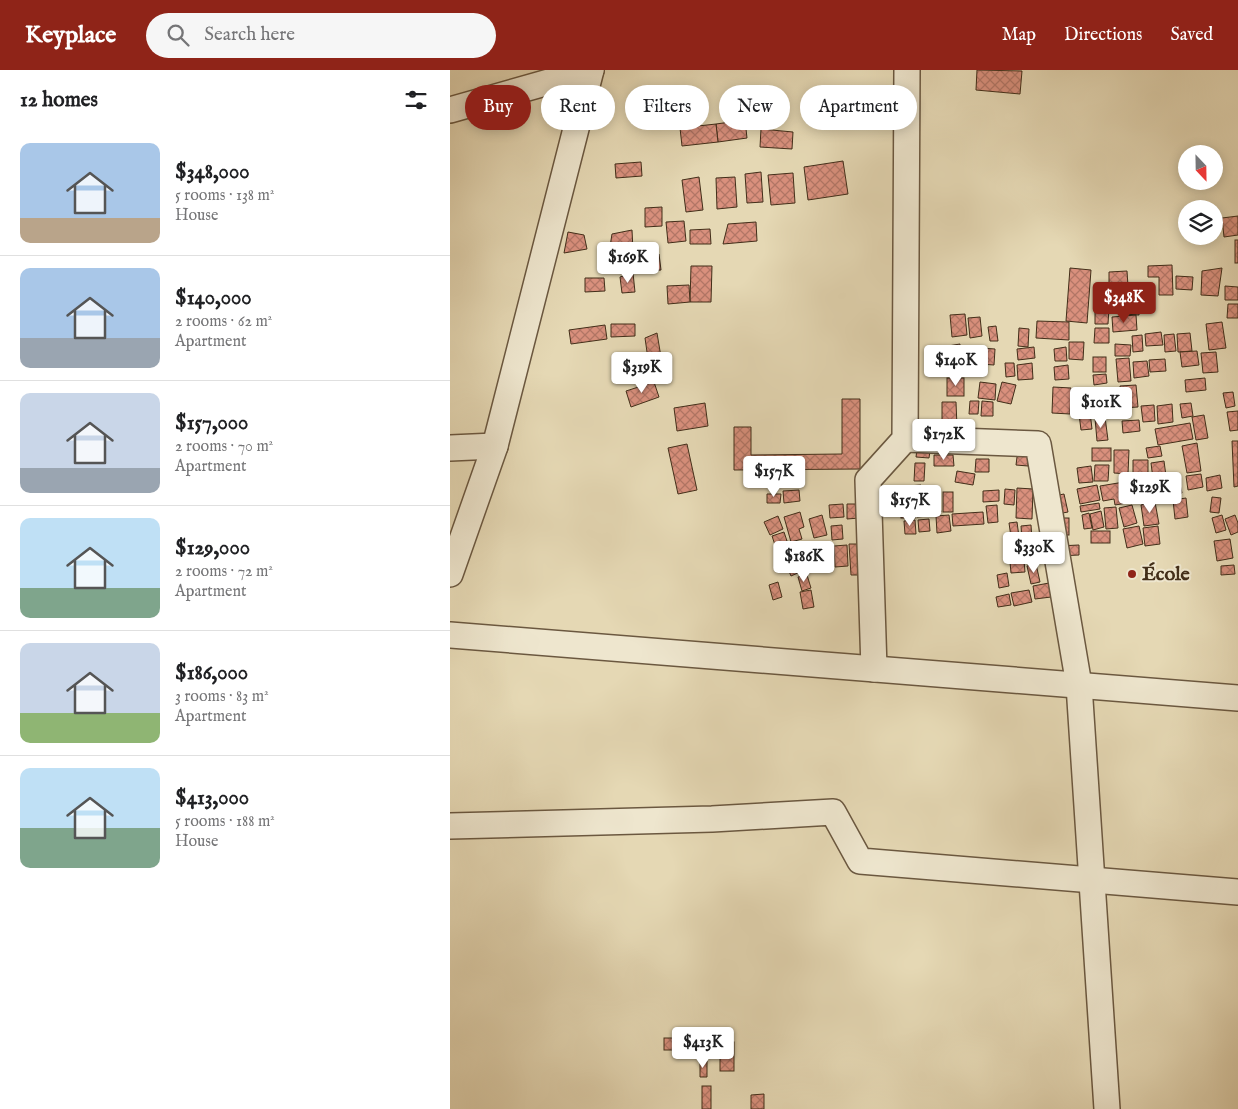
<!DOCTYPE html>
<meta charset="utf-8">
<style>
:root{--surface:#fff;--page:#f6f6f6;--text:#202124;--muted:#757577;--line:#e0e0e0;--accent:#8f2418}
body{margin:0;font-family:"IM FELL English",serif;background:var(--page);color:var(--text);height:100vh;display:flex;flex-direction:column;font-size:19px;white-space:nowrap}
*{box-sizing:border-box;margin:0}
p{font-size:16px;color:var(--muted)}
.icon{flex:none;width:28px;height:28px;fill:none;stroke:currentColor;stroke-width:2;stroke-linecap:round;stroke-linejoin:round}
.map{position:relative;flex:1;overflow:hidden}
.details{display:flex;flex-direction:column;background:var(--surface);width:450px}
.details>*{flex:none}
.banner{position:absolute;left:15px;top:15px;width:475px;height:45px;display:flex;gap:10px}
.needle{width:32px;rotate:158deg}
.controls{position:absolute;left:728px;top:75px;display:grid;gap:10px}
.controls a{display:grid;place-items:center;width:45px;height:45px;border-radius:50%;background:var(--surface);box-shadow:0 2px 12px #0003;font-size:25px}
.price{position:absolute;translate:-50% -42px;padding:0 11px;border-radius:5px;background:#fff;color:#222;font-size:16px;line-height:32px;filter:drop-shadow(0 1px 2px #0008)}
.price::after{content:'';position:absolute;left:50%;top:30px;width:15px;height:11px;margin-left:-8px;background:inherit;clip-path:polygon(0 0,100% 0,50% 100%)}
.price.active{background:var(--accent);color:#fff}
ul{padding:0;list-style:none}
li{display:flex;align-items:center;gap:15px;height:125px;padding:0 20px}
li+li{border-top:1px solid var(--line)}
li span{display:grid;place-items:center;flex:none;width:140px;height:100px;border-radius:10px;color:#555}
li>.icon{margin-inline-start:auto}
span .icon{width:60px;height:60px;fill:#fffc;stroke-width:1}
li b{font-size:21px}
h2{display:flex;justify-content:space-between;align-items:center;height:60px;padding:0 20px;font-size:21px}
.pill{padding:0 18px;border-radius:22px;background:var(--surface);box-shadow:0 2px 12px #0003;font-size:18px;line-height:45px}
.pill.active{background:var(--accent);color:#fff}
header{display:flex;align-items:center;gap:30px;box-sizing:border-box;height:70px;padding:0 25px;background:var(--accent);color:#fff}
header strong{font-size:24px}
nav{display:flex;gap:28px;margin-inline-start:auto;font-size:18px}
.search{width:350px;height:45px;background:var(--page);display:flex;align-items:center;gap:12px;box-sizing:border-box;padding:0 18px;border-radius:28px;color:var(--muted);font-size:19px}
main{display:flex;flex:1;min-height:0}
.map>svg:first-child{display:block}
</style>
<header>
<strong>Keyplace</strong>
<div class="search"><svg class="icon" aria-label="search" viewBox="0 0 24 24"><circle cx="10" cy="10" r="6"/><path d="M15 15l6 6"/></svg>Search here</div>
<nav><a>Map</a><a>Directions</a><a>Saved</a></nav>
</header>
<main>
<section class="details">
<h2>12 homes<svg class="icon" aria-label="filters" viewBox="0 0 24 24"><path d="M4 7h16M4 17h16"/><circle cx="9" cy="7" r="2"/><circle cx="15" cy="17" r="2"/></svg></h2>
<ul>
<li><span style="background:linear-gradient(#a9c7e8 75%,#b9a48a 0)"><svg class="icon" aria-label="home" viewBox="0 0 24 24"><path d="M3 11l9-7 9 7M6 9v11h12V9"/></svg></span><div><b>$348,000</b><p>5 rooms · 138 m²</p><p>House</p></div></li>
<li><span style="background:linear-gradient(#a9c7e8 70%,#9aa5b1 0)"><svg class="icon" aria-label="home" viewBox="0 0 24 24"><path d="M3 11l9-7 9 7M6 9v11h12V9"/></svg></span><div><b>$140,000</b><p>2 rooms · 62 m²</p><p>Apartment</p></div></li>
<li><span style="background:linear-gradient(#c9d6e8 75%,#9aa5b1 0)"><svg class="icon" aria-label="home" viewBox="0 0 24 24"><path d="M3 11l9-7 9 7M6 9v11h12V9"/></svg></span><div><b>$157,000</b><p>2 rooms · 70 m²</p><p>Apartment</p></div></li>
<li><span style="background:linear-gradient(#bfe0f5 70%,#7fa58c 0)"><svg class="icon" aria-label="home" viewBox="0 0 24 24"><path d="M3 11l9-7 9 7M6 9v11h12V9"/></svg></span><div><b>$129,000</b><p>2 rooms · 72 m²</p><p>Apartment</p></div></li>
<li><span style="background:linear-gradient(#c9d6e8 70%,#8fb573 0)"><svg class="icon" aria-label="home" viewBox="0 0 24 24"><path d="M3 11l9-7 9 7M6 9v11h12V9"/></svg></span><div><b>$186,000</b><p>3 rooms · 83 m²</p><p>Apartment</p></div></li>
<li><span style="background:linear-gradient(#bfe0f5 60%,#7fa58c 0)"><svg class="icon" aria-label="home" viewBox="0 0 24 24"><path d="M3 11l9-7 9 7M6 9v11h12V9"/></svg></span><div><b>$413,000</b><p>5 rooms · 188 m²</p><p>House</p></div></li>
</ul>
</section>
<div class="map">
<svg width="788" height="1039" viewBox="0 0 788 1039">
<defs>
<pattern id="building-cross-hatch" width="8" height="8" patternUnits="userSpaceOnUse" patternTransform="scale(1.25)"><rect width="8" height="8" fill="#d9907d"/><path d="M0 0l8 8M0 8l8-8" fill="none" stroke="#b27666"/></pattern>
</defs>
<rect width="100%" height="100%" fill="#e5d8b4"/>
<filter id="stains"><feTurbulence type="fractalNoise" baseFrequency=".004" numOctaves="4"/><feColorMatrix values="0 0 0 0 .2 0 0 0 0 .09 0 0 0 0 .02 0 0 0 .5 -.17"/></filter>
<radialGradient id="worn" r=".72"><stop offset=".6" stop-color="#630" stop-opacity="0"/><stop offset="1" stop-color="#630" stop-opacity=".3"/></radialGradient>
<g fill="url(#building-cross-hatch)" stroke="#422e19">
<polygon points="527,0 572,1 570,24 526,20"/>
<polygon points="295,50 297,68 268,72 266,54"/>
<polygon points="266,54 268,72 232,76 230,58"/>
<polygon points="311,59 343,62 342,79 310,77"/>
<polygon points="393,91 398,124 358,130 354,97"/>
<polygon points="191,92 192,106 166,108 165,94"/>
<polygon points="311,102 313,132 297,133 295,104"/>
<polygon points="343,103 345,133 321,135 318,105"/>
<polygon points="249,107 253,140 236,142 232,110"/>
<polygon points="285,107 287,137 267,139 266,108"/>
<polygon points="212,137 212,156 195,157 195,138"/>
<polygon points="788,146 788,165 774,167 772,148"/>
<polygon points="234,151 236,171 218,173 216,152"/>
<polygon points="306,152 307,171 273,174 278,154"/>
<polygon points="260,159 261,174 240,174 240,160"/>
<polygon points="182,160 183,181 159,183 162,164"/>
<polygon points="118,162 134,165 137,179 114,183"/>
<rect x="785" y="170" width="3" height="23"/>
<polygon points="184,184 187,198 168,202 165,187"/>
<polygon points="209,184 211,200 191,202 188,187"/>
<polygon points="722,195 723,225 709,225 709,207 698,207 698,196"/>
<polygon points="241,196 262,196 261,232 240,232"/>
<polygon points="620,198 641,200 637,253 616,251"/>
<polygon points="772,198 768,226 751,225 752,201"/>
<polygon points="677,201 678,216 659,217 659,202"/>
<polygon points="183,203 185,222 172,223 170,207"/>
<polygon points="726,206 743,207 742,220 726,219"/>
<polygon points="135,208 154,208 155,221 135,222"/>
<polygon points="239,215 240,232 218,234 217,216"/>
<polygon points="775,216 788,217 788,230 775,230"/>
<polygon points="680,217 691,217 691,231 680,230"/>
<polygon points="645,222 659,222 658,235 645,235"/>
<polygon points="674,233 689,233 689,245 674,244"/>
<polygon points="778,234 788,234 788,248 777,248"/>
<polygon points="645,238 659,238 658,254 645,254"/>
<polygon points="515,244 517,265 502,267 500,245"/>
<polygon points="686,245 687,260 663,262 662,247"/>
<polygon points="530,247 532,266 520,268 518,248"/>
<polygon points="587,251 619,252 619,270 586,268"/>
<polygon points="772,252 776,278 759,280 756,254"/>
<polygon points="161,254 185,254 185,266 161,267"/>
<polygon points="155,255 157,269 121,274 119,260"/>
<polygon points="546,256 548,271 540,271 538,257"/>
<polygon points="569,258 579,259 578,277 568,276"/>
<polygon points="645,258 659,258 659,273 644,273"/>
<polygon points="711,262 713,275 696,276 695,264"/>
<polygon points="207,263 211,287 198,289 195,268"/>
<polygon points="740,263 742,281 728,282 727,264"/>
<polygon points="724,264 726,281 715,282 714,265"/>
<polygon points="692,265 693,281 683,282 682,266"/>
<polygon points="619,272 634,272 633,290 619,289"/>
<polygon points="510,274 508,293 496,293 498,276"/>
<polygon points="665,274 681,275 680,286 665,286"/>
<polygon points="584,277 585,288 568,290 567,279"/>
<polygon points="616,277 617,291 605,291 604,279"/>
<polygon points="531,278 545,279 544,295 530,294"/>
<polygon points="747,281 749,295 732,297 730,282"/>
<polygon points="766,282 768,302 753,303 751,283"/>
<rect x="643" y="287" width="13" height="15"/>
<polygon points="679,288 681,311 668,312 666,289"/>
<polygon points="715,289 716,301 700,302 699,290"/>
<polygon points="697,291 699,306 684,308 683,292"/>
<polygon points="555,293 564,293 565,306 556,307"/>
<polygon points="582,293 583,309 568,310 567,295"/>
<polygon points="618,295 619,309 605,310 604,297"/>
<polygon points="656,304 657,313 644,315 643,305"/>
<rect x="497" y="308" width="17" height="18"/>
<polygon points="755,308 756,320 736,322 735,310"/>
<polygon points="204,312 209,327 181,337 176,321"/>
<polygon points="530,312 546,314 545,330 528,328"/>
<polygon points="552,312 566,315 561,334 547,331"/>
<polygon points="686,315 688,337 672,338 670,316"/>
<polygon points="603,317 621,318 620,344 602,343"/>
<polygon points="665,319 667,334 641,337 639,323"/>
<polygon points="783,322 785,336 776,338 773,323"/>
<polygon points="392,329 410,329 410,399 284,400 284,357 301,357 301,385 392,384"/>
<polygon points="520,331 529,331 528,344 519,344"/>
<polygon points="532,331 543,332 543,346 531,346"/>
<polygon points="492,332 506,332 507,357 492,357"/>
<polygon points="255,333 258,356 227,361 224,338"/>
<polygon points="741,333 743,346 732,348 730,334"/>
<polygon points="722,334 723,352 708,354 707,336"/>
<polygon points="704,335 705,351 693,352 691,336"/>
<polygon points="788,341 788,360 780,361 777,342"/>
<polygon points="640,342 642,359 631,360 629,344"/>
<polygon points="754,345 758,368 746,370 742,347"/>
<polygon points="655,347 658,370 647,371 645,348"/>
<polygon points="689,350 690,361 673,363 672,351"/>
<polygon points="740,353 743,369 708,375 705,359"/>
<polygon points="468,371 481,373 479,388 466,387"/>
<polygon points="782,371 788,371 788,416 784,417"/>
<polygon points="747,373 751,401 737,403 732,376"/>
<polygon points="237,374 247,420 228,424 218,378"/>
<polygon points="710,376 712,386 698,388 696,378"/>
<rect x="642" y="378" width="19" height="13"/>
<polygon points="568,379 579,380 578,396 566,395"/>
<polygon points="664,380 679,380 678,404 664,403"/>
<polygon points="484,385 503,385 504,396 484,396"/>
<polygon points="526,389 539,389 539,402 525,402"/>
<polygon points="683,390 698,390 698,410 683,409"/>
<polygon points="714,391 716,406 703,409 701,393"/>
<polygon points="465,393 475,393 474,411 464,411"/>
<polygon points="645,395 659,395 658,411 644,411"/>
<polygon points="641,396 643,412 629,413 627,398"/>
<polygon points="507,401 525,404 523,415 505,412"/>
<polygon points="751,404 753,417 738,420 736,406"/>
<polygon points="770,405 772,418 757,421 756,408"/>
<polygon points="716,409 720,430 707,433 703,412"/>
<polygon points="686,410 689,431 665,435 664,429 653,431 650,416"/>
<polygon points="729,410 732,423 722,425 720,411"/>
<polygon points="471,415 472,425 457,427 457,416"/>
<polygon points="647,415 650,430 630,434 627,419"/>
<polygon points="567,418 583,419 582,449 566,448"/>
<polygon points="555,419 565,420 564,435 554,434"/>
<polygon points="349,420 350,431 334,433 333,421"/>
<polygon points="549,420 549,431 533,432 533,421"/>
<rect x="493" y="422" width="10" height="20"/>
<polygon points="317,424 331,424 330,433 317,433"/>
<polygon points="614,424 618,442 602,445 599,427"/>
<polygon points="487,425 491,442 482,444 478,427"/>
<polygon points="762,427 771,428 769,443 760,442"/>
<polygon points="736,428 738,447 725,449 723,430"/>
<polygon points="477,430 479,446 467,447 465,431"/>
<rect x="451" y="431" width="14" height="17"/>
<polygon points="705,432 709,454 694,456 691,435"/>
<polygon points="649,433 650,439 631,442 630,436"/>
<polygon points="393,434 394,447 380,448 379,435"/>
<polygon points="397,434 408,434 409,448 397,449"/>
<polygon points="547,435 548,452 538,453 536,436"/>
<polygon points="682,435 687,453 674,457 669,438"/>
<polygon points="666,437 668,458 656,459 654,438"/>
<polygon points="651,441 654,457 643,460 640,444"/>
<polygon points="350,442 354,457 349,459 352,469 341,472 334,447"/>
<polygon points="533,442 534,454 503,456 502,444"/>
<polygon points="639,443 642,458 634,459 632,445"/>
<polygon points="372,445 377,465 364,468 359,449"/>
<polygon points="499,445 501,461 487,463 486,446"/>
<polygon points="772,445 776,460 766,463 762,448"/>
<polygon points="785,445 788,453 788,462 781,465 775,449"/>
<polygon points="328,446 333,459 320,465 314,452"/>
<rect x="605" y="448" width="14" height="17"/>
<polygon points="479,449 480,461 469,462 468,450"/>
<polygon points="465,450 466,464 455,464 454,451"/>
<polygon points="567,452 569,467 561,467 559,453"/>
<polygon points="392,455 393,469 382,470 381,456"/>
<polygon points="581,455 582,470 572,471 571,456"/>
<polygon points="689,456 693,474 677,478 673,459"/>
<polygon points="708,456 710,474 695,476 693,458"/>
<rect x="641" y="461" width="19" height="12"/>
<polygon points="334,462 337,471 325,475 322,466"/>
<polygon points="780,469 783,488 767,491 764,471"/>
<polygon points="576,473 595,474 595,487 575,486"/>
<polygon points="399,474 414,474 415,505 401,505"/>
<polygon points="397,475 398,496 385,497 384,476"/>
<polygon points="629,475 629,485 608,486 608,476"/>
<polygon points="361,479 365,495 354,498 350,483"/>
<polygon points="573,479 575,502 561,503 559,481"/>
<polygon points="344,488 350,502 341,506 335,492"/>
<polygon points="586,494 590,512 581,514 577,496"/>
<polygon points="784,495 785,504 771,505 771,496"/>
<polygon points="557,503 559,516 549,518 547,505"/>
<polygon points="357,505 361,518 352,521 348,507"/>
<polygon points="328,512 332,527 323,530 319,515"/>
<polygon points="599,513 601,527 585,529 583,516"/>
<polygon points="361,520 364,537 353,539 350,522"/>
<polygon points="579,520 582,532 564,536 561,523"/>
<polygon points="559,524 561,535 548,537 546,527"/>
<rect x="214" y="968" width="30" height="12"/>
<polygon points="251,972 262,972 263,977 252,978"/>
<rect x="270" y="972" width="14" height="29"/>
<polygon points="250,990 257,991 257,1007 250,1007"/>
<rect x="252" y="1016" width="9" height="23"/>
<polygon points="314,1024 314,1039 301,1039 301,1025"/>
</g>
<g fill="none" stroke-linecap="round" stroke-linejoin="round">
<defs>
<g id="minor">
<polyline points="0,40 141,0"/>
<polyline points="455,369 588,374 629,615 657,1039"/>
<polyline points="0,378 45,376"/>
<polyline points="0,504 45,376 141,0"/>
<polyline points="0,565 788,628"/>
<polyline points="424,599 418,410 455,369 457,0"/>
<polyline points="0,756 262,749 383,742 410,791 788,822"/>
</g>
</defs>
<use href="#minor" stroke="#6b5840" stroke-width="28"/>
<use href="#minor" stroke="#eee6ce" stroke-width="25"/>
</g>
<circle fill="#8f2418" stroke="#eee6ce" stroke-width="2" cx="682" cy="504" r="5"/>
<g text-anchor="middle" dominant-baseline="central" stroke-width="4" stroke-linejoin="round" paint-order="stroke">
<g font-size="20" font-weight="bold" fill="#422e19" stroke="#eee6ce" text-anchor="start">
<text x="692" y="504">École</text>
</g>
</g>
<rect width="100%" height="100%" filter="url(#stains)"/>
<rect width="100%" height="100%" fill="url(#worn)"/>
</svg>
<div class="controls">
<a><svg class="needle" viewBox="-14 -14 28 28"><path d="M0-13l5 13h-10z" fill="#e53935"/><path d="M0 13l5-13h-10z" fill="#757577"/></svg></a>
<a><svg class="icon" aria-label="layers" viewBox="0 0 24 24"><path d="M12 4l9 5-9 5-9-5zM3 14l9 5 9-5"/></svg></a>
</div>
<b class="price" style="left:178px;top:214px">$169K</b>
<b class="price active" style="left:674px;top:254px">$348K</b>
<b class="price" style="left:506px;top:317px">$140K</b>
<b class="price" style="left:192px;top:324px">$319K</b>
<b class="price" style="left:651px;top:359px">$101K</b>
<b class="price" style="left:494px;top:391px">$172K</b>
<b class="price" style="left:324px;top:428px">$157K</b>
<b class="price" style="left:700px;top:444px">$129K</b>
<b class="price" style="left:460px;top:457px">$157K</b>
<b class="price" style="left:584px;top:504px">$330K</b>
<b class="price" style="left:354px;top:513px">$186K</b>
<b class="price" style="left:253px;top:999px">$413K</b>
<div class="banner">
<a class="pill active">Buy</a>
<a class="pill">Rent</a>
<a class="pill">Filters</a>
<a class="pill">New</a>
<a class="pill">Apartment</a>
</div>
</div>
</main>
